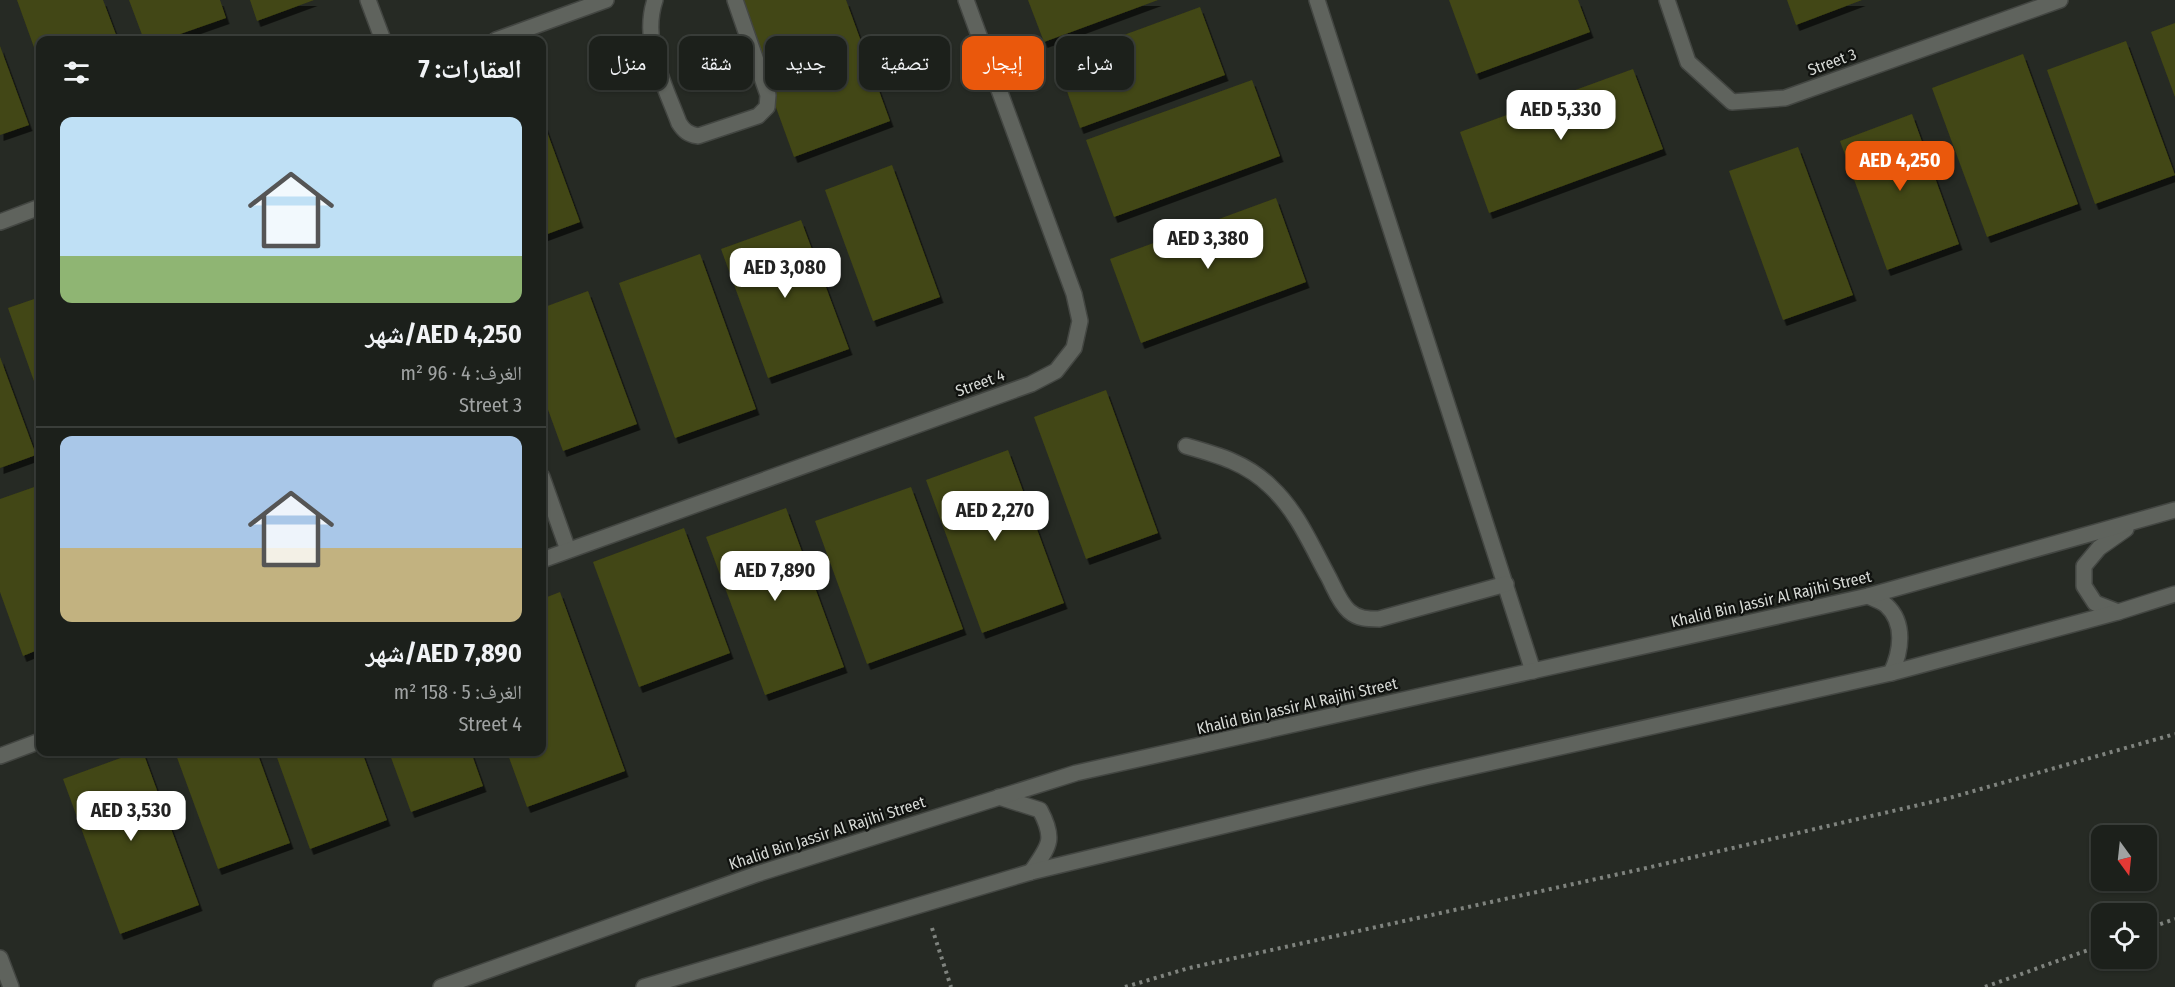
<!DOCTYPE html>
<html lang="ar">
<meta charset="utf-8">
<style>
:root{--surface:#1c201b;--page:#292d28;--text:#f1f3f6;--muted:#a0a3a3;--line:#3a3e3a;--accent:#ea580c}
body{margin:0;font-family:"Fira Sans Condensed","Noto Naskh Arabic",sans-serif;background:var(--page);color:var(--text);direction:rtl;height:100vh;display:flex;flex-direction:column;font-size:22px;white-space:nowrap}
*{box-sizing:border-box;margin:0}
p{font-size:20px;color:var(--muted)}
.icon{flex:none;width:33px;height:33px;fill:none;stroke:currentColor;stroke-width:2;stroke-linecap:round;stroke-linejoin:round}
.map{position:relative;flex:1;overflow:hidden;direction:ltr}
.side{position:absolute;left:36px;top:36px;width:510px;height:720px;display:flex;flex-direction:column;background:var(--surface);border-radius:12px;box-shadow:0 2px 4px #0004,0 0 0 2px var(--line);direction:rtl}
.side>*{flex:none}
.banner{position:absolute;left:564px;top:36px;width:570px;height:54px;direction:rtl;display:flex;gap:12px}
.needle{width:39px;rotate:165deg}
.controls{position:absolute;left:2091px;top:825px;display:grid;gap:12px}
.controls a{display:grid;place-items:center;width:66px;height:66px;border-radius:12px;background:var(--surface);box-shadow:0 2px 4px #0004,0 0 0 2px var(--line);font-size:30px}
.price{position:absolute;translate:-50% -51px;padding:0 14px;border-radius:12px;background:#fff;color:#222;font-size:20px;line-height:39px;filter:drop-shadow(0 2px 3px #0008)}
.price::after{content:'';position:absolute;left:50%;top:36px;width:18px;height:14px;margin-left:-9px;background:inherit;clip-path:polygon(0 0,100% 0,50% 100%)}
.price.active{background:var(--accent);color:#fff}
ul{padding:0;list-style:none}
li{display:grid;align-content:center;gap:12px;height:318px;padding:0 24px}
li+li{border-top:2px solid var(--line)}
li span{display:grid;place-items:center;height:186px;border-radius:12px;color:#555}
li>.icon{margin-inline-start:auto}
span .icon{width:108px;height:108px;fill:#fffc;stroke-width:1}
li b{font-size:26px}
h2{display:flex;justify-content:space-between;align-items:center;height:72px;padding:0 24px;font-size:26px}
.tag{padding:0 21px;border-radius:12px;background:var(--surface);box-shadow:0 2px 4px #0004,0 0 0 2px var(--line);font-size:21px;line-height:54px}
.tag.active{background:var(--accent);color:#fff}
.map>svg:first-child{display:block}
</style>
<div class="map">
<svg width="2175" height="987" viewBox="0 0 2175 987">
<defs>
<filter id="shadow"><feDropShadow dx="3.5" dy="6" stdDeviation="0" flood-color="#0009"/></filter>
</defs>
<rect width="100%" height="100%" fill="#262a24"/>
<g fill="#434713" filter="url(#shadow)">
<polygon points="17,0 103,0 118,40 40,40 40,64"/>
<polygon points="129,0 220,0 226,18 163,40 144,40"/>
<polygon points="250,0 314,0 257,21"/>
<polygon points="737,0 846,0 890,121 794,157"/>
<polygon points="1028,0 1158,0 1044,42"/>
<polygon points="1449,0 1578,0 1590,32 1476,74"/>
<polygon points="1787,0 1862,0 1796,25"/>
<polygon points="1200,7 1225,75 1080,128 1056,60"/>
<polygon points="2175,23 2175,97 2151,32"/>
<polygon points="2126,41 2175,175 2095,204 2047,70"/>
<polygon points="0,46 29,125 0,135"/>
<polygon points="2023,54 2078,204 1987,237 1932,88"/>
<polygon points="1633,69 1663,149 1489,213 1460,132"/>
<polygon points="1252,80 1280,156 1114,217 1086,140"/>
<polygon points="1912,114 1959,244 1887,270 1840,141"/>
<polygon points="542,118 580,222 542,236"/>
<polygon points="1798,147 1853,295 1783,320 1729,171"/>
<polygon points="892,165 940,297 873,321 825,190"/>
<polygon points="1276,198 1306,282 1141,343 1110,259"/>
<polygon points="801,220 849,349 768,378 721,249"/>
<polygon points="700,254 756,409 675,438 619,283"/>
<polygon points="588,291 637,424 563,451 542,393 542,308"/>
<polygon points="40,297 40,398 8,308"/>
<polygon points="0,357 36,455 0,468"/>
<polygon points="1106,390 1158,533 1086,559 1034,417"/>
<polygon points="1008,450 1064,603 982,633 926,480"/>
<polygon points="40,485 40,649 23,656 0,592 0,499"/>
<polygon points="911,487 963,629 867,664 815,521"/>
<polygon points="786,508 844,667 765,695 706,537"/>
<polygon points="684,528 730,653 639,687 593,562"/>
<polygon points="560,592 625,771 527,807 507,752 542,752 542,599"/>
<polygon points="137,752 143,752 199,905 120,934 63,779"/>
<polygon points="175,752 257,752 290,843 218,869"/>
<polygon points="275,752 362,752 387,820 310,849"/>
<polygon points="389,752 471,752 483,786 411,812"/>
</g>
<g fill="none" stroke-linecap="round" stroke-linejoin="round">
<defs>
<g id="lane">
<polyline points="368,0 383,40"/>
<path d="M655,0C641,42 664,83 679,123C684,131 688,134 698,136L758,116L767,107L768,95L735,0"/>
<polyline points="1317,0 1533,671"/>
<path d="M1186,446C1218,455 1247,463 1271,487C1297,511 1311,545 1328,576C1334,587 1339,602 1349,611C1358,619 1368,619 1379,619L1506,584"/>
<polyline points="542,477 568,550"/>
</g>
<g id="street">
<polyline points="1667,0 1688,62 1732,102 1785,98 2060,0"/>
<polyline points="496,40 606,0"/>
<polyline points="0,222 40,207"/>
<polyline points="542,560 1031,384 1056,371 1074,348 1080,321 1074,294 966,0"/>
<polyline points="0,756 40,741"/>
</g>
<g id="secondary">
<path d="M1868,596C1874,599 1881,601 1886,605C1906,623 1901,652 1891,673"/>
<polyline points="2118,612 2095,603 2084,586 2084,566 2099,548 2126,529"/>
<path d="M999,797L1040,810C1056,840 1049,846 1031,872"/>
<polyline points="0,958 11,987"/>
<polyline points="441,987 757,874 1076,773 1868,596 2175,510"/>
<polyline points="644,987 1031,872 1426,777 1891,673 2118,612 2175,594"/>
</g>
</defs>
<use href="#lane" stroke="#434642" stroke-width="18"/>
<use href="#street" stroke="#434642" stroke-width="18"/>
<use href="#secondary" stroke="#434642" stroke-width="18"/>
<g stroke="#7f837e" stroke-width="4" stroke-dasharray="3 4.5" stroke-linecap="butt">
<polyline points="932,928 951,987"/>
<polyline points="2146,929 2175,919"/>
<polyline points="1125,987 1189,968 1642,869 1949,798 2175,734"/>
<polyline points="1985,987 2102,945"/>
</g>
<use href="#lane" stroke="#5f635d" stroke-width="15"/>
<use href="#street" stroke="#5f635d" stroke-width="15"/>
<use href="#secondary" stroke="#5f635d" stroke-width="15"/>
</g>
<g text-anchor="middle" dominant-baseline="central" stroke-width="4.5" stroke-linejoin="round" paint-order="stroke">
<g font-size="16" fill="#d7dad6" stroke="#10120f">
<text transform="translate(1832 62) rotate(-20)">Street 3</text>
<text transform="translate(980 383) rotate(-20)">Street 4</text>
<text transform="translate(1771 599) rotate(-13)">Khalid Bin Jassir Al Rajihi Street</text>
<text transform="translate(1297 706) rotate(-13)">Khalid Bin Jassir Al Rajihi Street</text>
<text transform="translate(827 833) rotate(-18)">Khalid Bin Jassir Al Rajihi Street</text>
</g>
</g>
</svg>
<div class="controls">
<a><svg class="needle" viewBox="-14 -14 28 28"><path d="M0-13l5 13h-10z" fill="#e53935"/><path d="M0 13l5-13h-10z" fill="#a0a3a3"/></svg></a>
<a><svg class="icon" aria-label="locate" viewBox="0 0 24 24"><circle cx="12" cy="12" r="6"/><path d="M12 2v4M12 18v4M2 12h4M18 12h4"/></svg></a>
</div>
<b class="price" style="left:1561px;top:141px">AED 5,330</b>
<b class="price active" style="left:1900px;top:192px">AED 4,250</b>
<b class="price" style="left:1208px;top:270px">AED 3,380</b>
<b class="price" style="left:785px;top:299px">AED 3,080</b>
<b class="price" style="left:995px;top:542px">AED 2,270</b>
<b class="price" style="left:775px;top:602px">AED 7,890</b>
<b class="price" style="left:131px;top:842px">AED 3,530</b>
<div class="banner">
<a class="tag">شراء</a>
<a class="tag active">إيجار</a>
<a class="tag">تصفية</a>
<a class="tag">جديد</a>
<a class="tag">شقة</a>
<a class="tag">منزل</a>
</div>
<section class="side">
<h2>العقارات: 7<svg class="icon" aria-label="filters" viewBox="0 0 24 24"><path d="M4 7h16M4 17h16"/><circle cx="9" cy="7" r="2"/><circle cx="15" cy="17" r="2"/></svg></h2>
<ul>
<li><span style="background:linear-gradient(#bfe0f5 75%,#8fb573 0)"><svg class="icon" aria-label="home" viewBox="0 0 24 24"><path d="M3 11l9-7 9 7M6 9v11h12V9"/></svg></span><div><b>AED 4,250/شهر</b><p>الغرف: 4 · 96 m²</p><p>Street 3</p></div></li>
<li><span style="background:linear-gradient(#a9c7e8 60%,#c2b280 0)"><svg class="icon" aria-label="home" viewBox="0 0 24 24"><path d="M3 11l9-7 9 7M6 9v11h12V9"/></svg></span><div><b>AED 7,890/شهر</b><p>الغرف: 5 · 158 m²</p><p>Street 4</p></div></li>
</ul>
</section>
</div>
